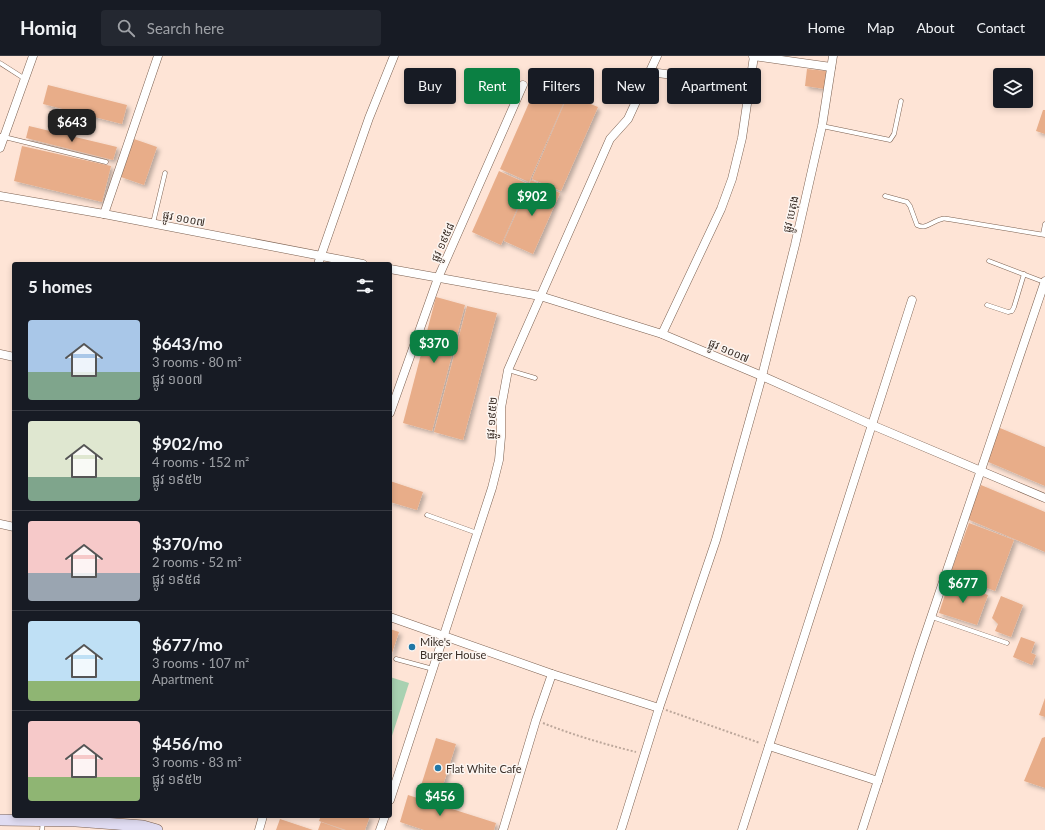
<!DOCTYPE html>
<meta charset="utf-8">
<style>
:root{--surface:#171b24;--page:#242831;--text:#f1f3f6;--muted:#9ea1a6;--line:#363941;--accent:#0b8043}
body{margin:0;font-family:Lato,"Noto Sans Khmer",sans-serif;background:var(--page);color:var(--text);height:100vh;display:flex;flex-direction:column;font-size:15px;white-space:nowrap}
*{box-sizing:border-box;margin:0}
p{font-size:13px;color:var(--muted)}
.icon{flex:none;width:22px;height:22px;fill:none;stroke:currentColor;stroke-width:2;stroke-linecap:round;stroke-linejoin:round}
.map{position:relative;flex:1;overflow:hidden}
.details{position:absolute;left:12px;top:206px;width:380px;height:556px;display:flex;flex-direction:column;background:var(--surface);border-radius:4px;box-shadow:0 2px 6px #0003}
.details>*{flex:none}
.banner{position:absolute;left:404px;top:12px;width:380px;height:36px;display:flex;gap:8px}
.controls{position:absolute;left:993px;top:12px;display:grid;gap:8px}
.controls a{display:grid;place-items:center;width:40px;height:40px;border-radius:4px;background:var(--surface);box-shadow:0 2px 6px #0003;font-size:20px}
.price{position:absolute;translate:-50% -34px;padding:0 9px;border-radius:8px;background:var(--accent);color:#fff;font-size:13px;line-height:26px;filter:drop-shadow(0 1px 2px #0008)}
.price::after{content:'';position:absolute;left:50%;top:24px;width:12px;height:9px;margin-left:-6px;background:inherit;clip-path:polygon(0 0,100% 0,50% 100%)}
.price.selected{background:#222;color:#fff}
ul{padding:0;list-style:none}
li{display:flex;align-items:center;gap:12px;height:100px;padding:0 16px}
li+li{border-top:1px solid var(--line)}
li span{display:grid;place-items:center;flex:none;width:112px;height:80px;border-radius:4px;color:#555}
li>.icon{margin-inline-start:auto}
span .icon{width:48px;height:48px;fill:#fffc;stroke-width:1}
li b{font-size:17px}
h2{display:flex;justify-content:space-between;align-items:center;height:48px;padding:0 16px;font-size:17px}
.tag{padding:0 14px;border-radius:4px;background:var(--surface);box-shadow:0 2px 6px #0003;font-size:14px;line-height:36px}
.tag.selected{background:var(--accent);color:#fff}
header{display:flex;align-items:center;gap:24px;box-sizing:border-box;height:56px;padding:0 20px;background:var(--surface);border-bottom:1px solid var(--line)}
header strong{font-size:19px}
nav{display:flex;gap:22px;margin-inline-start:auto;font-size:14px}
.search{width:280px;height:36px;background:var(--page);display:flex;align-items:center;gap:10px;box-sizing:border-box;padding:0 14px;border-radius:4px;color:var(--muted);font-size:15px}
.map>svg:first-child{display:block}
</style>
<header>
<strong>Homiq</strong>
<div class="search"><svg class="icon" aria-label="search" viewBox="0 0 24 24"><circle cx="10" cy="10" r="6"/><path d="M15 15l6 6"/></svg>Search here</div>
<nav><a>Home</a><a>Map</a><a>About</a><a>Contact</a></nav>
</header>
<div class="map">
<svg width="1045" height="774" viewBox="0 0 1045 774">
<defs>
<filter id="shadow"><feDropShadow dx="3" dy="3" stdDeviation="2" flood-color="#0004"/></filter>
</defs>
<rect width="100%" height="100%" fill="#fee4d6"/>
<polygon fill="#a8d1b1" points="390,621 409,627 390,686"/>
<g fill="#e8ad89" filter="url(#shadow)">
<polygon points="807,13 827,15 825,33 805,30"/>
<polygon points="539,24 568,37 529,126 500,113"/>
<polygon points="48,29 127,49 122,68 43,48"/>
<polygon points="568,39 598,51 561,135 532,123"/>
<polygon points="1043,54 1045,54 1045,78 1036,75"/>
<polygon points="29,70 117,91 113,104 26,82"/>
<polygon points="134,83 157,91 144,129 121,121"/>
<polygon points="22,90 111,110 102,146 14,125"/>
<polygon points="499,115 528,128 501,189 472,176"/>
<polygon points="531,124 560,137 533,198 504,185"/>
<polygon points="436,241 465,249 432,375 403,367"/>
<polygon points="467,250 497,257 463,384 434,376"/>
<polygon points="1000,372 1045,391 1045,430 986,405"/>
<polygon points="390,425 423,436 417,454 390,446"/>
<polygon points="981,429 1045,456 1045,496 967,463"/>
<polygon points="969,467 1014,484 995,535 950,518"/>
<polygon points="949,526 988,539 977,569 939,557"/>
<polygon points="1001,540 1023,549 1011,581 995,575 998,568 992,562"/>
<polygon points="390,573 399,576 390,603"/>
<polygon points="1021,581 1035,586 1031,597 1036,599 1032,609 1013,601"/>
<polygon points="1045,642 1045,661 1039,659"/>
<polygon points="1045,681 1045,732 1024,725 1042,682"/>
<polygon points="436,682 456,688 439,742 419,736"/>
<polygon points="408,739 496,767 494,774 424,774 400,766"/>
<polygon points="321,760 370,760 365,774 346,774 319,765"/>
<polygon points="280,763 313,774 276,774"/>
<polygon points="321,766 343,774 318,774"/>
</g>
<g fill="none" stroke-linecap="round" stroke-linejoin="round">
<defs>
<g id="lane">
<polyline points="0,7 25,23"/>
<polyline points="822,70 890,84 894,78 901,45"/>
<polyline points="0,80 106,106"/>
<path d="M885,140L907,146L910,150L917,169C926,174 932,165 942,163C944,162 946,163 948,163L1045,179"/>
<polyline points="153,167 165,117"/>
<polyline points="1043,178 1045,168"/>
<polyline points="989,205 1044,226"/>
<polyline points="987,249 1008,256 1012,255 1014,251 1024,218"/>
<polyline points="508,314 535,322"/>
<polyline points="427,459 477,477"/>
<polyline points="932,561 1007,587"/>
<polyline points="396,603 433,613"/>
<polyline points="42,774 43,765"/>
</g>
<g id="street">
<polyline points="753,0 831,11"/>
<polyline points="650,16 750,29"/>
<polyline points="0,92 33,0"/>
<polyline points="0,140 104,158 363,208"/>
<polyline points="104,158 158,0"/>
<polyline points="318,208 369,62 394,0"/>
<polyline points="390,213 540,240 662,278 762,320 872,369 1045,442"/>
<polyline points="662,278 721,153 732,123 742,82 754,0"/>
<polyline points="0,298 14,301"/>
<polyline points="390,357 438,222 523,29"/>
<polyline points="0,468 14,471"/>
<polyline points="390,561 552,618 659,652"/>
<polyline points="769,690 878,725"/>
<polyline points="390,744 492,432 499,404 501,381 501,352 508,314 610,83 628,63 657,0"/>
<polyline points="259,774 263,760"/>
<polyline points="380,774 385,760"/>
<polyline points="503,774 536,664 552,618"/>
<polyline points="621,774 659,652 716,484 762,320 795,189 822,70 833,0"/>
<polyline points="742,774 912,244"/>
<polyline points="862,774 920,594 1045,225"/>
</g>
<polyline id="secondary" points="0,764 76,765 143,770 157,774"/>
</defs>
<use href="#lane" stroke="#7c6151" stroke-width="5"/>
<use href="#street" stroke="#7c6151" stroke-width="9"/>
<use href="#secondary" stroke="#7c6151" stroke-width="12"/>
<g stroke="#bca79b" stroke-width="2" stroke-dasharray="2 2" stroke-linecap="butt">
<polyline points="666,654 760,687"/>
<path d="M543,667C573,679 604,688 636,696"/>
</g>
<use href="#lane" stroke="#fff" stroke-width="4"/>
<use href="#street" stroke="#fff" stroke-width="8"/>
<use href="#secondary" stroke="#e0dcf2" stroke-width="11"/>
</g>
<g fill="#2077a6" stroke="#fcf6f2" stroke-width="1.5">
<circle cx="412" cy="591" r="4"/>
<circle cx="438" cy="712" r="4"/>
</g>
<g text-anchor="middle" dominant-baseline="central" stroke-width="3" stroke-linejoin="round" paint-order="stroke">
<g font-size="11" fill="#3b2f28" stroke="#fcf6f2">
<text transform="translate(790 158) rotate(-77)">ផ្លូវ បេតុង</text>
<text transform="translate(184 162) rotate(11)">ផ្លូវ ១០០៧</text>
<text transform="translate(442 186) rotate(-66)">ផ្លូវ ១៩៥៨</text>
<text transform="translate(729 294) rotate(23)">ផ្លូវ ១០០៧</text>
<text transform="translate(491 362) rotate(-86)">ផ្លូវ ១៩៥២</text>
</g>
<g font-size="11" fill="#3b2f28" stroke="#fcf6f2" text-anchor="start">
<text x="420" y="585">Mike's<tspan x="420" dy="13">Burger House</tspan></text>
<text x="446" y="712">Flat White Cafe</text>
</g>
</g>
</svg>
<div class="controls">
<a><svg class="icon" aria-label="layers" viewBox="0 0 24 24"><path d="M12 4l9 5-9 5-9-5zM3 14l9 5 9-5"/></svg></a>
</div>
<b class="price selected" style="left:72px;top:87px">$643</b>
<b class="price" style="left:532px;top:161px">$902</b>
<b class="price" style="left:434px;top:308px">$370</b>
<b class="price" style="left:963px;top:548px">$677</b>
<b class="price" style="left:440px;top:761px">$456</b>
<div class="banner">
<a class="tag">Buy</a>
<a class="tag selected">Rent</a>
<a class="tag">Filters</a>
<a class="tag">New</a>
<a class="tag">Apartment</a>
</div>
<section class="details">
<h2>5 homes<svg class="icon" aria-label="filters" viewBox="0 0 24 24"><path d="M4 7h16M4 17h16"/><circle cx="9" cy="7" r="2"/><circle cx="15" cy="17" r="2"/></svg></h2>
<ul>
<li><span style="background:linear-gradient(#a9c7e8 65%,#7fa58c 0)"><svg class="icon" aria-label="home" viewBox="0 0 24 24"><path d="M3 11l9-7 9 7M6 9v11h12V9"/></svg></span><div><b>$643/mo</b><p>3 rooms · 80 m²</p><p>ផ្លូវ ១០០៧</p></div></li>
<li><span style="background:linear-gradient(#dfe7d0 70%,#7fa58c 0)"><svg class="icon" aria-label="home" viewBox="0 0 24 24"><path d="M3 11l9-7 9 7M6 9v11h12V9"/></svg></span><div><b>$902/mo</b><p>4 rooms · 152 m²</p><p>ផ្លូវ ១៩៥២</p></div></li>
<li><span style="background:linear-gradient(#f6c9c9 65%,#9aa5b1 0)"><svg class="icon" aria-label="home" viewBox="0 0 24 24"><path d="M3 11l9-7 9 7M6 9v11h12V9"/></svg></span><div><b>$370/mo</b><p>2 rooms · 52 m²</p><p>ផ្លូវ ១៩៥៨</p></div></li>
<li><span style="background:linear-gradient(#bfe0f5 75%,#8fb573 0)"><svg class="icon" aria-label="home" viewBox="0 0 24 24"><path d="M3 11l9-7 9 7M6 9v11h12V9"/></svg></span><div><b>$677/mo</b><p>3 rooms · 107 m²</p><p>Apartment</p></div></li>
<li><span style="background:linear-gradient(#f6c9c9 70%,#8fb573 0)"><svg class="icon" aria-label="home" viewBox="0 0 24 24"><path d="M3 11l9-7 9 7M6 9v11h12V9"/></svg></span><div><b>$456/mo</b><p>3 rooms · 83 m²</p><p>ផ្លូវ ១៩៥២</p></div></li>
</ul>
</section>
</div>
